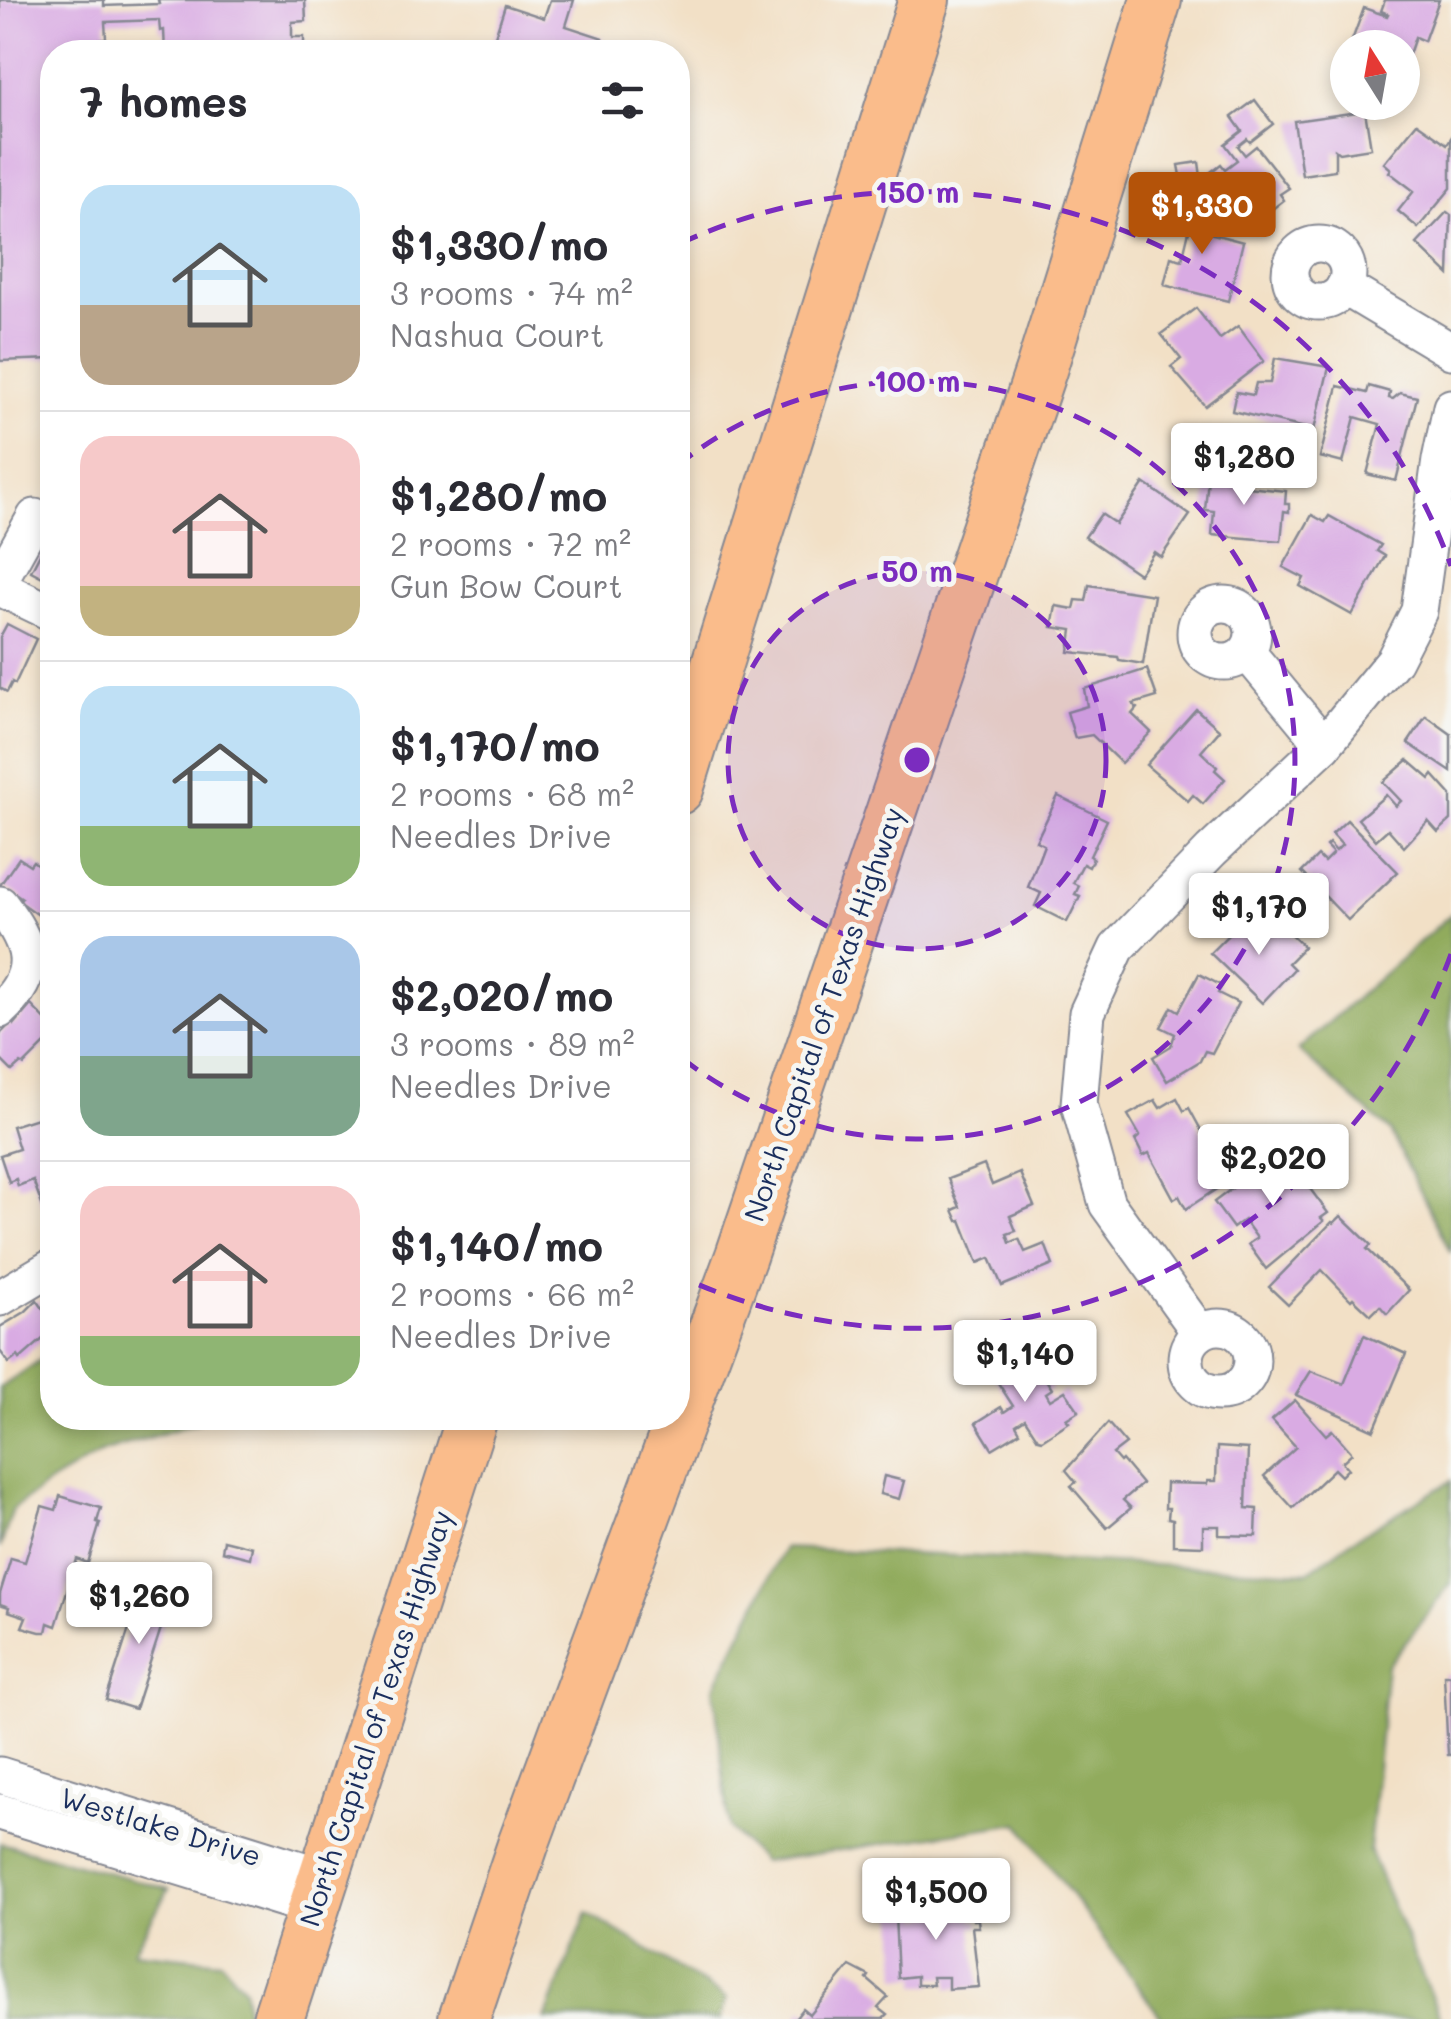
<!DOCTYPE html>
<meta charset="utf-8">
<style>
:root{--surface:#fff;--page:#f2f2f3;--text:#2b2b33;--muted:#7c7c81;--line:#e1e1e2;--accent:#b45309}
body{margin:0;font-family:Mali,sans-serif;background:var(--page);color:var(--text);height:100vh;display:flex;flex-direction:column;font-size:38px;white-space:nowrap}
*{box-sizing:border-box;margin:0}
p{font-size:32px;color:var(--muted)}
.icon{flex:none;width:55px;height:55px;fill:none;stroke:currentColor;stroke-width:2;stroke-linecap:round;stroke-linejoin:round}
.map{position:relative;flex:1;overflow:hidden}
.details{position:absolute;left:40px;top:40px;width:650px;height:1390px;display:flex;flex-direction:column;background:var(--surface);border-radius:40px;box-shadow:0 5px 15px #0003}
.details>*{flex:none}
.needle{width:65px;rotate:349deg}
.controls{position:absolute;left:1330px;top:30px;display:grid;gap:20px}
.controls a{display:grid;place-items:center;width:90px;height:90px;border-radius:50%;background:var(--surface);box-shadow:0 5px 15px #0003;font-size:50px}
.price{position:absolute;translate:-50% -85px;padding:0 22px;border-radius:10px;background:#fff;color:#222;font-size:32px;line-height:65px;filter:drop-shadow(0 2px 5px #0008)}
.price::after{content:'';position:absolute;left:50%;top:60px;width:30px;height:22px;margin-left:-15px;background:inherit;clip-path:polygon(0 0,100% 0,50% 100%)}
.price.on{background:var(--accent);color:#fff}
ul{padding:0;list-style:none}
li{display:flex;align-items:center;gap:30px;height:250px;padding:0 40px}
li+li{border-top:2px solid var(--line)}
li span{display:grid;place-items:center;flex:none;width:280px;height:200px;border-radius:30px;color:#555}
li>.icon{margin-inline-start:auto}
span .icon{width:120px;height:120px;fill:#fffc;stroke-width:1}
li b{font-size:42px}
h2{display:flex;justify-content:space-between;align-items:center;height:120px;padding:0 40px;font-size:42px}
.map>svg:first-child{display:block}
</style>
<div class="map">
<svg width="1451" height="2019" viewBox="0 0 1451 2019">
<rect width="100%" height="100%" fill="#f6f6f2"/>
<filter id="ink" filterUnits="userSpaceOnUse"><feTurbulence type="fractalNoise" baseFrequency=".01" numOctaves="2"/><feDisplacementMap in="SourceGraphic" scale="20" xChannelSelector="R" yChannelSelector="G"/><feConvolveMatrix kernelMatrix="1 2 1 2 8 2 1 2 1" color-interpolation-filters="sRGB"/></filter>
<filter id="wash" filterUnits="userSpaceOnUse"><feTurbulence type="fractalNoise" baseFrequency=".0048" numOctaves="4" result="noise"/><feDisplacementMap in="SourceGraphic" scale="40" xChannelSelector="R" yChannelSelector="G"/><feGaussianBlur stdDeviation="2.25" result="paint"/><feColorMatrix in="noise" values="0 0 0 0 0 0 0 0 0 0 0 0 0 0 0 0 0 1.4 0 .05"/><feComposite in="paint" operator="in"/></filter>
<g filter="url(#wash)">
<rect width="100%" height="100%" fill="#f2e0c6"/>
<g fill="#91ab5d" stroke="#566d5e" stroke-width="2.5">
<polygon points="1451,914 1451,1253 1390,1131 1298,1050"/>
<polygon points="52,1352 52,1418 202,1418 199,1422 102,1452 51,1482 13,1509 0,1548 0,1388"/>
<polygon points="1451,1481 1451,1583 1387,1666 1369,1850 1441,2019 1162,2019 1019,1823 762,1862 729,1828 714,1688 784,1548 1308,1572 1352,1540"/>
<polygon points="0,1843 169,1889 133,1952 221,1961 244,1988 247,2019 0,2019"/>
<polygon points="587,1913 727,1998 720,2019 545,2019"/>
</g>
<g id="blocks">
<g fill="#d9abe3">
<polygon points="0,0 104,0 104,6 159,4 158,0 305,0 306,21 292,22 292,37 304,37 304,52 165,52 164,30 160,31 159,20 105,22 106,38 99,39 97,52 52,52 52,359 0,361"/>
<polygon points="550,0 574,0 566,26 603,38 598,52 490,52 505,5 544,18"/>
<polygon points="1385,0 1439,0 1424,41 1415,37 1406,63 1402,62 1402,48 1362,48 1351,43 1364,8 1387,16 1388,14 1381,11"/>
<polygon points="1255,100 1273,124 1250,142 1247,139 1238,146 1245,155 1256,146 1289,188 1280,194 1284,200 1271,210 1267,205 1259,211 1262,216 1249,226 1243,218 1238,221 1226,205 1219,210 1198,182 1221,164 1225,169 1237,160 1225,144 1242,131 1232,117"/>
<polygon points="1365,111 1371,148 1339,153 1335,150 1335,170 1302,175 1294,121"/>
<polygon points="1417,123 1447,144 1451,138 1451,188 1418,228 1398,211 1414,191 1389,172 1391,169 1384,163"/>
<polygon points="1199,162 1201,177 1182,181 1179,165"/>
<polygon points="1171,199 1199,207 1194,229 1243,242 1228,301 1164,285 1171,257 1182,260 1189,231 1164,225"/>
<polygon points="1447,212 1451,215 1449,275 1417,244"/>
<polygon points="1196,308 1220,339 1238,326 1264,361 1205,406 1171,367 1181,359 1161,334"/>
<polygon points="1275,358 1329,367 1314,430 1232,411 1236,392 1253,395 1256,383 1270,383"/>
<polygon points="1338,386 1367,393 1369,386 1390,392 1389,398 1393,399 1400,393 1417,397 1396,481 1367,474 1380,424 1355,417 1343,463 1320,457"/>
<polygon points="1209,467 1239,469 1237,486 1286,491 1285,504 1289,504 1289,512 1284,511 1281,541 1212,535 1214,511 1205,510"/>
<polygon points="1144,483 1190,515 1161,557 1154,552 1139,574 1085,537 1101,514 1116,524"/>
<polygon points="1312,515 1325,522 1329,516 1381,545 1377,551 1385,556 1352,615 1300,586 1304,578 1283,567"/>
<polygon points="47,540 52,543 52,582 31,571"/>
<polygon points="1089,585 1154,595 1143,664 1119,660 1118,657 1069,652 1072,630 1052,627 1056,606 1074,609 1076,600 1086,601"/>
<polygon points="7,624 36,639 15,684 12,682 7,692 0,688 0,637"/>
<polygon points="1147,669 1157,697 1133,704 1137,708 1132,714 1151,732 1121,763 1092,735 1075,738 1067,712 1087,706 1084,689"/>
<polygon points="1196,709 1220,730 1201,752 1217,767 1215,770 1225,779 1203,804 1193,795 1188,801 1146,765"/>
<polygon points="1426,716 1451,734 1451,772 1408,743"/>
<polygon points="1408,760 1430,779 1433,775 1451,795 1451,820 1438,832 1428,821 1404,847 1388,829 1376,840 1358,819 1386,795 1396,806 1401,801 1383,782"/>
<polygon points="1058,796 1107,820 1090,856 1093,858 1089,867 1083,864 1073,883 1079,886 1075,894 1080,896 1067,922 1035,906 1041,893 1028,887 1044,845 1036,841"/>
<polygon points="1347,820 1398,872 1348,920 1302,872 1318,856 1324,862 1333,853 1326,846 1329,843 1336,851 1342,845 1332,834"/>
<polygon points="19,858 30,865 33,861 52,876 52,914 47,921 19,901 22,898 15,893 0,885"/>
<polygon points="1275,919 1304,947 1288,963 1294,969 1262,1003 1210,953 1238,925 1254,940"/>
<polygon points="1199,974 1222,986 1218,993 1238,1003 1212,1053 1205,1051 1200,1061 1167,1081 1153,1057 1171,1046 1175,1034 1161,1027 1172,1007 1179,1011"/>
<polygon points="31,1005 52,1027 52,1031 46,1038 48,1041 24,1065 21,1063 12,1071 0,1059 0,1034 12,1022 14,1025"/>
<polygon points="1177,1098 1184,1111 1189,1108 1206,1139 1211,1136 1222,1155 1214,1159 1227,1182 1186,1209 1179,1196 1174,1199 1149,1153 1143,1156 1135,1140 1140,1136 1128,1115 1155,1100 1160,1108"/>
<polygon points="52,1107 52,1210 45,1213 33,1180 18,1186 16,1179 9,1182 0,1155 19,1149 12,1126 40,1117 41,1120 49,1117 46,1109"/>
<polygon points="1282,1151 1328,1213 1321,1218 1324,1221 1266,1269 1248,1244 1257,1238 1244,1220 1233,1228 1214,1202"/>
<polygon points="984,1165 992,1185 1020,1173 1034,1206 1010,1216 1016,1231 1007,1234 1010,1243 1019,1239 1025,1252 1045,1244 1053,1265 1002,1286 990,1258 978,1263 961,1220 958,1221 953,1210 960,1207 948,1179"/>
<polygon points="1341,1216 1371,1245 1367,1249 1409,1290 1387,1314 1380,1306 1371,1315 1353,1298 1351,1300 1322,1270 1288,1305 1269,1287 1332,1222 1334,1223"/>
<polygon points="37,1300 52,1321 52,1331 20,1359 18,1356 9,1363 0,1351 0,1327 25,1312"/>
<polygon points="1364,1335 1406,1354 1374,1430 1296,1395 1311,1371 1344,1384"/>
<polygon points="1021,1353 1033,1377 1041,1372 1052,1389 1046,1393 1050,1400 1065,1391 1079,1411 1066,1419 1069,1422 1042,1440 1038,1439 1025,1419 1016,1425 1020,1432 992,1449 976,1423 1001,1407 1004,1412 1013,1406 991,1372"/>
<polygon points="1295,1400 1326,1435 1332,1430 1352,1453 1342,1462 1348,1469 1341,1476 1334,1469 1293,1508 1264,1476 1296,1447 1272,1420"/>
<polygon points="1108,1423 1126,1444 1113,1454 1120,1462 1122,1460 1142,1484 1123,1500 1131,1508 1107,1528 1071,1486 1076,1482 1066,1470"/>
<polygon points="1217,1447 1248,1449 1246,1508 1257,1509 1256,1536 1219,1535 1219,1526 1203,1526 1203,1546 1173,1545 1173,1519 1168,1518 1169,1508 1165,1508 1166,1483 1207,1484 1208,1481 1216,1481"/>
<polygon points="884,1476 904,1481 899,1499 880,1494"/>
<polygon points="60,1496 101,1508 97,1522 100,1523 88,1563 77,1559 56,1626 48,1623 46,1632 40,1632 22,1627 26,1617 8,1611 9,1607 0,1604 0,1594 11,1558 25,1562 42,1506 56,1510"/>
<polygon points="224,1540 252,1547 250,1558 222,1551"/>
<polygon points="143,1585 172,1594 135,1709 106,1700"/>
<polygon points="1444,1675 1451,1675 1451,1755 1448,1755"/>
<polygon points="920,1892 921,1918 952,1912 961,1893 970,1892 973,1920 978,1920 979,1927 972,1927 979,1987 948,1989 948,1977 932,1977 933,1985 917,1985 917,1976 898,1978 894,1894"/>
<polygon points="850,1966 869,1976 867,1979 888,1997 878,2008 887,2015 883,2019 795,2019 803,2009 810,2015"/>
</g>
</g>
</g>
<g filter="url(#ink)">
<use href="#blocks" fill-opacity="0" stroke="#868892" stroke-width="2.5"/>
<g fill="none" stroke-linecap="round" stroke-linejoin="round">
<defs>
<g id="minor">
<circle cx="1319" cy="273" r="29"/>
<polyline points="1344,287 1451,351"/>
<polyline points="0,580 35,517"/>
<polyline points="0,588 52,613"/>
<circle cx="1224" cy="633" r="29"/>
<polyline points="1247,652 1324,745"/>
<path d="M0,904C30,944 42,971 0,1010"/>
<polyline points="0,1298 52,1267"/>
<circle cx="1219" cy="1360" r="33"/>
<polyline points="1200,1333 1107,1204 1079,1104 1087,1013 1117,948 1211,851 1324,745 1394,660 1419,611 1440,460 1451,407"/>
<polyline points="0,1775 323,1876"/>
<polyline points="0,1812 313,1908"/>
</g>
<g id="highway">
<polyline points="678,789 924,0"/>
<polyline points="278,2019 472,1418"/>
<polyline points="464,2019 523,1845 741,1256 1041,370 1156,0"/>
</g>
</defs>
<use href="#minor" stroke="#868892" stroke-width="39"/>
<use href="#highway" stroke="#868892" stroke-width="54"/>
<use href="#minor" stroke="#fff" stroke-width="35"/>
<use href="#highway" stroke="#fabc8b" stroke-width="50"/>
</g>
</g>
<circle cx="917" cy="760" r="189" fill="#7b2cbf" fill-opacity=".12"/>
<g fill="none" stroke="#7b2cbf" stroke-width="5" stroke-dasharray="18 12">
<circle cx="917" cy="760" r="189"/>
<path d="M678 465A379 379 0 1 1 678 1055"/>
<path d="M1451 954A568 568 0 0 1 681 1277M681 243A568 568 0 0 1 1451 566"/>
</g>
<g text-anchor="middle" dominant-baseline="central" stroke-width="10" stroke-linejoin="round" paint-order="stroke">
<g font-size="28" fill="#1b2f5e" stroke="#f6f6f2">
<text transform="translate(823 1014) rotate(-71)">North Capital of Texas Highway</text>
<text transform="translate(375 1718) rotate(-72)">North Capital of Texas Highway</text>
<text transform="translate(161 1826) rotate(17)">Westlake Drive</text>
</g>
</g>
<circle cx="917" cy="760" r="15" fill="#7b2cbf" stroke="#f6f6f2" stroke-width="5"/>
<g font-size="30" text-anchor="middle" font-weight="bold" fill="#7b2cbf" stroke="#f6f6f2" stroke-width="10" stroke-linejoin="round" paint-order="stroke">
<text x="917" y="203">150 m</text>
<text x="917" y="392">100 m</text>
<text x="917" y="582">50 m</text>
</g>
</svg>
<div class="controls">
<a><svg class="needle" viewBox="-14 -14 28 28"><path d="M0-13l5 13h-10z" fill="#e53935"/><path d="M0 13l5-13h-10z" fill="#7c7c81"/></svg></a>
</div>
<b class="price on" style="left:1202px;top:257px">$1,330</b>
<b class="price" style="left:1244px;top:508px">$1,280</b>
<b class="price" style="left:1259px;top:958px">$1,170</b>
<b class="price" style="left:1273px;top:1209px">$2,020</b>
<b class="price" style="left:1025px;top:1405px">$1,140</b>
<b class="price" style="left:139px;top:1647px">$1,260</b>
<b class="price" style="left:936px;top:1943px">$1,500</b>
<section class="details">
<h2>7 homes<svg class="icon" aria-label="filters" viewBox="0 0 24 24"><path d="M4 7h16M4 17h16"/><circle cx="9" cy="7" r="2"/><circle cx="15" cy="17" r="2"/></svg></h2>
<ul>
<li><span style="background:linear-gradient(#bfe0f5 60%,#b9a48a 0)"><svg class="icon" aria-label="home" viewBox="0 0 24 24"><path d="M3 11l9-7 9 7M6 9v11h12V9"/></svg></span><div><b>$1,330/mo</b><p>3 rooms · 74 m²</p><p>Nashua Court</p></div></li>
<li><span style="background:linear-gradient(#f6c9c9 75%,#c2b280 0)"><svg class="icon" aria-label="home" viewBox="0 0 24 24"><path d="M3 11l9-7 9 7M6 9v11h12V9"/></svg></span><div><b>$1,280/mo</b><p>2 rooms · 72 m²</p><p>Gun Bow Court</p></div></li>
<li><span style="background:linear-gradient(#bfe0f5 70%,#8fb573 0)"><svg class="icon" aria-label="home" viewBox="0 0 24 24"><path d="M3 11l9-7 9 7M6 9v11h12V9"/></svg></span><div><b>$1,170/mo</b><p>2 rooms · 68 m²</p><p>Needles Drive</p></div></li>
<li><span style="background:linear-gradient(#a9c7e8 60%,#7fa58c 0)"><svg class="icon" aria-label="home" viewBox="0 0 24 24"><path d="M3 11l9-7 9 7M6 9v11h12V9"/></svg></span><div><b>$2,020/mo</b><p>3 rooms · 89 m²</p><p>Needles Drive</p></div></li>
<li><span style="background:linear-gradient(#f6c9c9 75%,#8fb573 0)"><svg class="icon" aria-label="home" viewBox="0 0 24 24"><path d="M3 11l9-7 9 7M6 9v11h12V9"/></svg></span><div><b>$1,140/mo</b><p>2 rooms · 66 m²</p><p>Needles Drive</p></div></li>
</ul>
</section>
</div>
